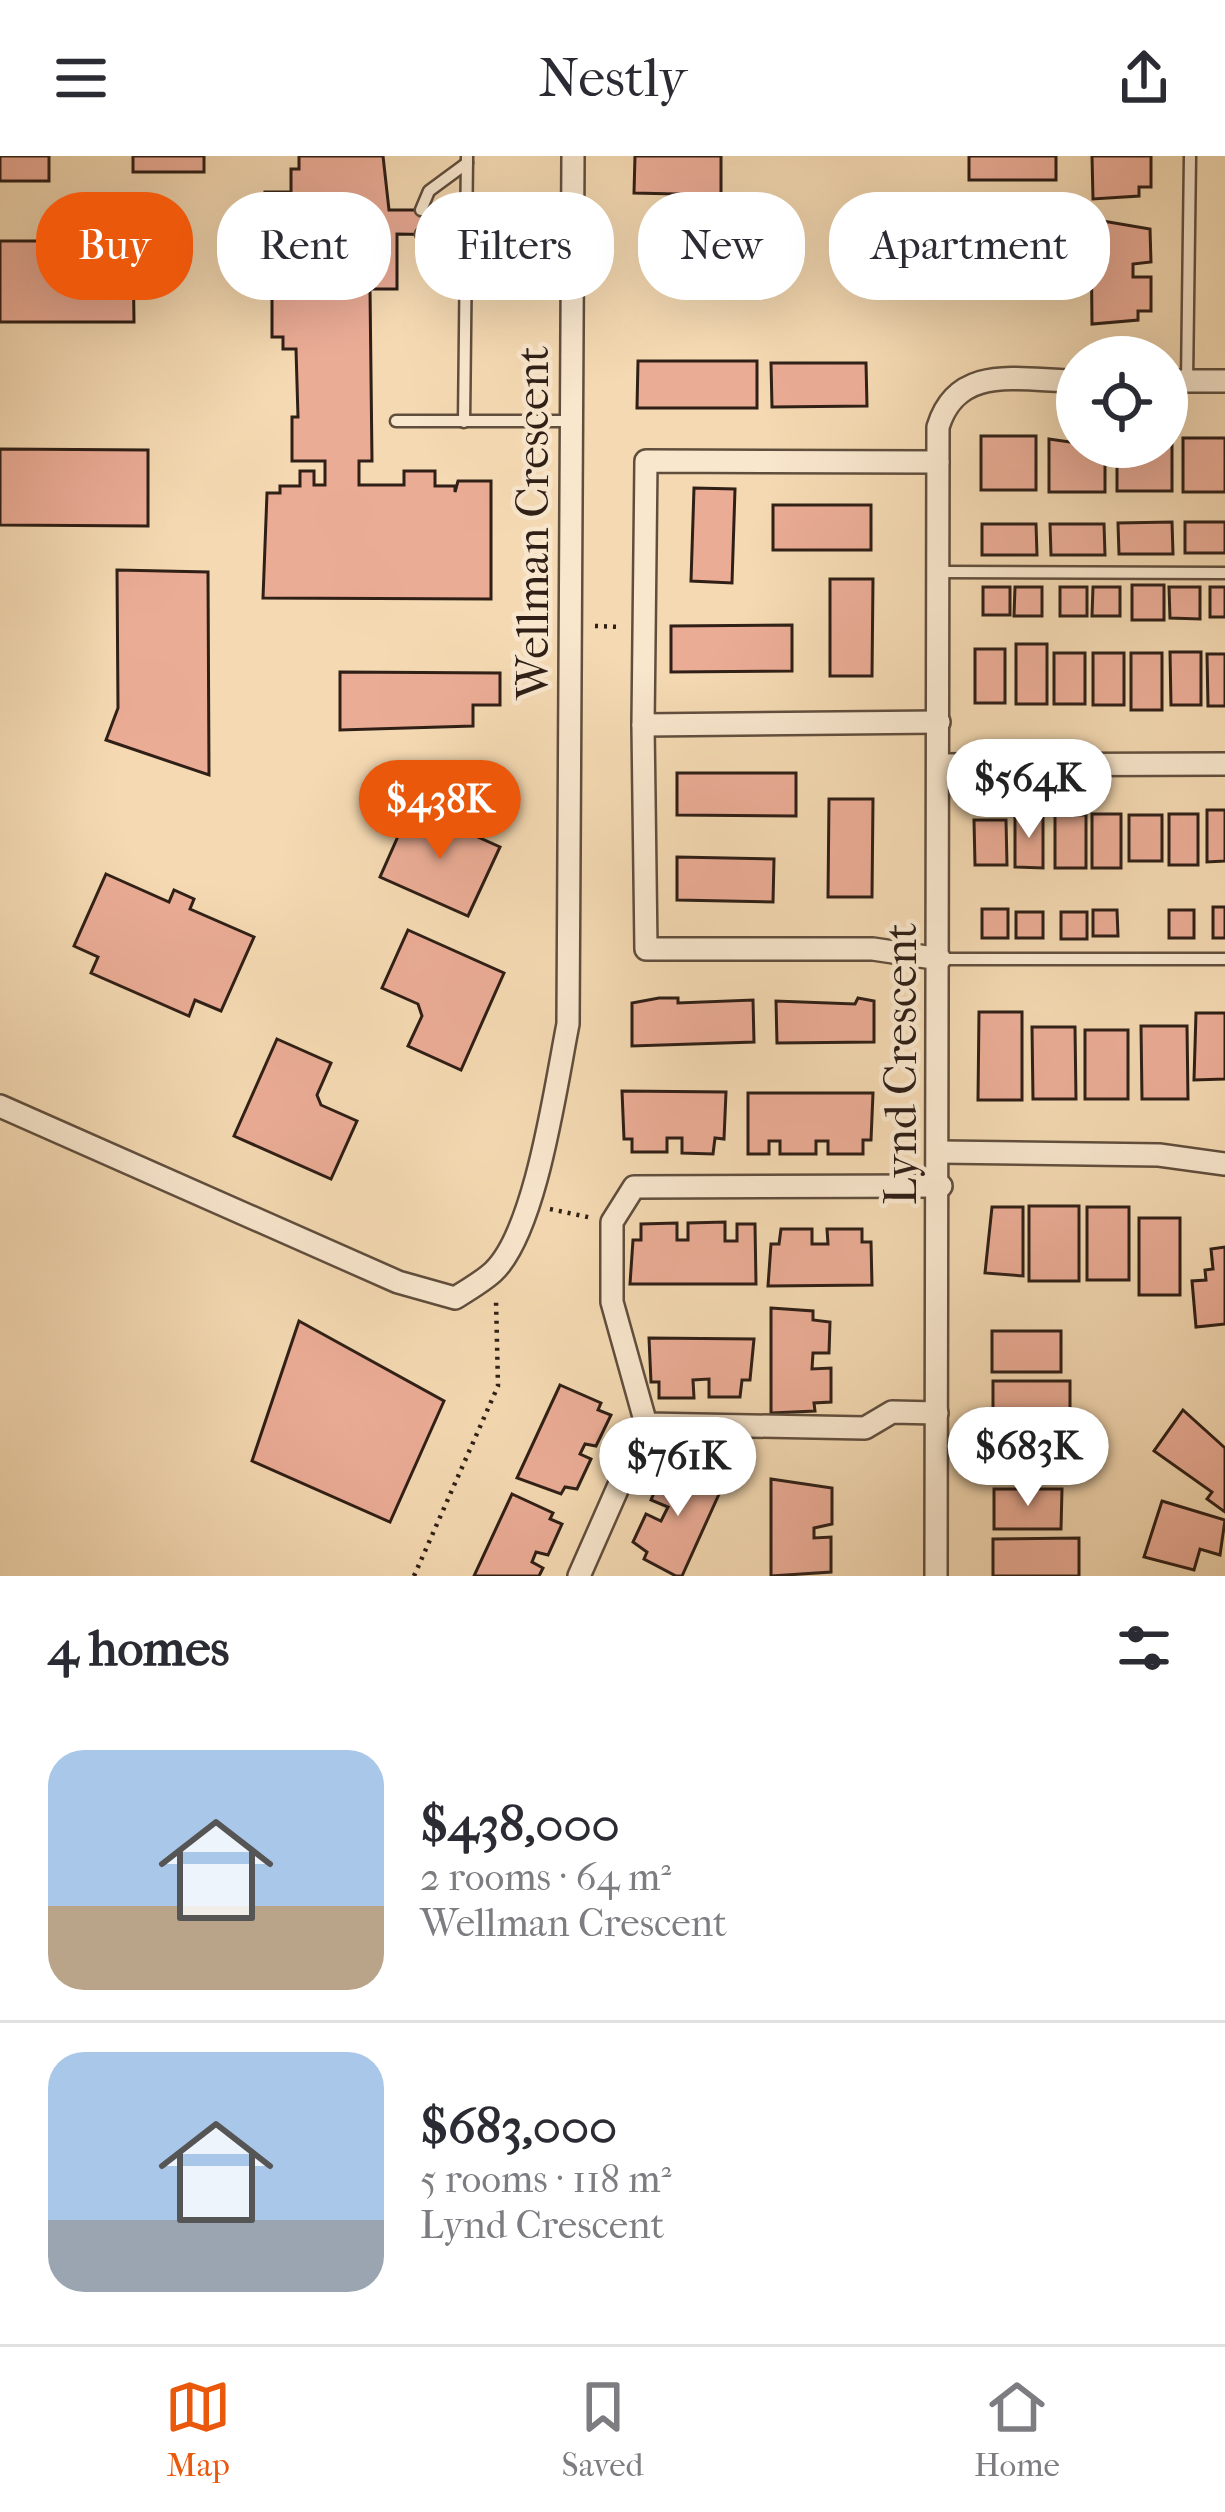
<!DOCTYPE html>
<meta charset="utf-8">
<style>
:root{--surface:#fff;--page:#f7f7f7;--text:#2b2b33;--muted:#7c7c81;--line:#e1e1e2;--accent:#ea580c}
body{margin:0;font-family:"IM FELL French Canon",serif;background:var(--page);color:var(--text);height:100vh;display:flex;flex-direction:column;font-size:45px;white-space:nowrap}
*{box-sizing:border-box;margin:0}
p{font-size:39px;color:var(--muted)}
.icon{flex:none;width:66px;height:66px;fill:none;stroke:currentColor;stroke-width:2;stroke-linecap:round;stroke-linejoin:round}
.map{position:relative;height:1420px;overflow:hidden}
.side{display:flex;flex-direction:column;background:var(--surface);flex:1}
.side>*{flex:none}
.hud{position:absolute;left:36px;top:36px;width:1155px;height:108px;display:flex;gap:24px}
.controls{position:absolute;left:1056px;top:180px;display:grid;gap:24px}
.controls a{display:grid;place-items:center;width:132px;height:132px;border-radius:50%;background:var(--surface);box-shadow:0 12px 48px #0002;font-size:60px}
.price{position:absolute;translate:-50% -102px;padding:0 27px;border-radius:42px;background:#fff;color:#222;font-size:39px;line-height:78px;filter:drop-shadow(0 3px 6px #0008)}
.price::after{content:'';position:absolute;left:50%;top:72px;width:36px;height:27px;margin-left:-18px;background:inherit;clip-path:polygon(0 0,100% 0,50% 100%)}
.price.current{background:var(--accent);color:#fff}
ul{padding:0;list-style:none}
li{display:flex;align-items:center;gap:36px;height:300px;padding:0 48px}
li+li{border-top:3px solid var(--line)}
li span{display:grid;place-items:center;flex:none;width:336px;height:240px;border-radius:36px;color:#555}
li>.icon{margin-inline-start:auto}
span .icon{width:144px;height:144px;fill:#fffc;stroke-width:1}
li b{font-size:51px}
h2{display:flex;justify-content:space-between;align-items:center;height:144px;padding:0 48px;font-size:51px}
.tag{padding:0 42px;border-radius:48px;background:var(--surface);box-shadow:0 12px 48px #0002;font-size:42px;line-height:108px}
.tag.current{background:var(--accent);color:#fff}
header{display:flex;justify-content:space-between;align-items:center;height:156px;padding:0 48px;background:var(--surface);font-size:54px;font-weight:600}
.dock{display:flex;justify-content:space-around;align-items:center;height:168px;border-top:3px solid var(--line);background:var(--surface);font-size:33px;color:var(--muted)}
.dock a{display:grid;justify-items:center;gap:6px}
.dock .current{color:var(--accent)}
.map>svg:first-child{display:block}
</style>
<header><svg class="icon" aria-label="menu" viewBox="0 0 24 24"><path d="M4 6h16M4 12h16M4 18h16"/></svg>Nestly<svg class="icon" aria-label="share" viewBox="0 0 24 24"><path d="M12 15V3M7 8l5-5 5 5M5 13v7h14v-7"/></svg></header>
<div class="map">
<svg width="1225" height="1420" viewBox="0 0 1225 1420">
<rect width="100%" height="100%" fill="#f4d9b2"/>
<filter id="stains"><feTurbulence type="fractalNoise" baseFrequency=".00167" numOctaves="4"/><feColorMatrix values="0 0 0 0 .2 0 0 0 0 .09 0 0 0 0 .02 0 0 0 .5 -.17"/></filter>
<radialGradient id="worn" r=".72"><stop offset=".6" stop-color="#630" stop-opacity="0"/><stop offset="1" stop-color="#630" stop-opacity=".3"/></radialGradient>
<g fill="#ebac96" stroke="#2f1f16" stroke-width="3">
<rect x="0" y="0" width="49" height="25"/>
<rect x="133" y="0" width="71" height="16"/>
<polygon points="299,0 383,0 389,54 449,54 449,79 397,78 397,133 370,133 372,305 359,305 359,329 404,329 404,315 435,315 435,330 455,330 455,336 458,325 491,325 491,443 263,442 267,337 280,337 280,330 300,330 300,315 314,315 314,329 325,329 325,305 292,305 292,261 298,261 296,193 283,193 283,181 272,181 272,135 284,135 284,85 265,85 265,36 291,36 291,13 299,13"/>
<polygon points="635,0 721,0 721,39 634,37"/>
<rect x="969" y="0" width="87" height="24"/>
<polygon points="1092,0 1151,0 1151,31 1139,31 1139,40 1093,43"/>
<polygon points="1091,63 1150,73 1151,106 1133,108 1133,121 1151,121 1151,155 1138,155 1138,164 1092,168"/>
<polygon points="0,85 133,85 134,166 0,166"/>
<polygon points="638,205 757,205 757,252 637,252"/>
<polygon points="771,207 866,207 867,250 772,251"/>
<rect x="981" y="280" width="55" height="54"/>
<polygon points="1167,282 1172,282 1172,335 1117,335 1117,291 1167,291"/>
<rect x="1183" y="282" width="42" height="54"/>
<polygon points="1049,283 1105,291 1105,336 1049,336"/>
<polygon points="0,293 148,294 148,370 0,369"/>
<polygon points="694,332 735,333 732,427 691,425"/>
<rect x="773" y="349" width="98" height="45"/>
<polygon points="1172,366 1173,398 1119,398 1118,367"/>
<rect x="1185" y="366" width="40" height="31"/>
<polygon points="982,368 1036,368 1037,399 982,399"/>
<polygon points="1050,368 1104,368 1105,399 1051,399"/>
<polygon points="117,414 208,416 209,619 106,584 118,552"/>
<polygon points="830,423 873,423 872,520 830,520"/>
<rect x="1132" y="429" width="32" height="35"/>
<rect x="983" y="431" width="27" height="28"/>
<polygon points="1015,431 1042,431 1042,460 1014,460"/>
<rect x="1060" y="431" width="27" height="29"/>
<polygon points="1093,431 1120,431 1120,460 1092,460"/>
<polygon points="1169,431 1200,431 1200,463 1170,462"/>
<rect x="1210" y="431" width="15" height="30"/>
<polygon points="792,469 792,515 671,516 671,470"/>
<rect x="1016" y="488" width="31" height="60"/>
<rect x="975" y="493" width="30" height="54"/>
<polygon points="1170,496 1201,496 1201,549 1171,549"/>
<rect x="1054" y="497" width="31" height="51"/>
<rect x="1093" y="497" width="31" height="52"/>
<rect x="1131" y="497" width="31" height="57"/>
<polygon points="1207,498 1225,498 1225,550 1208,550"/>
<polygon points="340,516 500,517 500,549 473,549 473,570 340,574"/>
<polygon points="677,617 796,617 796,660 677,659"/>
<polygon points="829,643 873,643 872,741 828,741"/>
<polygon points="411,651 500,691 468,760 380,721"/>
<polygon points="1207,654 1225,654 1225,705 1207,706"/>
<polygon points="1015,658 1043,659 1043,712 1015,711"/>
<rect x="1092" y="658" width="29" height="54"/>
<rect x="1169" y="658" width="29" height="51"/>
<rect x="1055" y="659" width="31" height="53"/>
<rect x="1129" y="659" width="33" height="46"/>
<polygon points="974,664 1006,664 1007,709 975,709"/>
<polygon points="677,701 774,703 773,746 677,744"/>
<polygon points="106,718 169,746 174,734 194,743 190,753 254,781 221,855 195,844 189,860 91,817 98,801 74,790"/>
<rect x="1213" y="751" width="12" height="31"/>
<rect x="982" y="753" width="26" height="29"/>
<polygon points="1093,754 1117,754 1118,780 1093,780"/>
<rect x="1169" y="754" width="25" height="28"/>
<rect x="1016" y="756" width="27" height="26"/>
<rect x="1061" y="756" width="26" height="27"/>
<polygon points="408,774 504,817 461,914 408,890 422,860 418,848 382,832"/>
<polygon points="659,842 678,842 678,847 753,844 754,886 632,890 632,847"/>
<polygon points="858,842 874,845 874,886 777,887 776,845 855,848"/>
<polygon points="979,856 1022,856 1022,944 978,944"/>
<polygon points="1196,857 1225,857 1225,923 1194,924"/>
<polygon points="1141,870 1187,870 1188,943 1142,943"/>
<polygon points="1032,871 1075,871 1076,943 1033,943"/>
<rect x="1085" y="874" width="43" height="69"/>
<polygon points="277,883 331,907 317,939 321,949 357,965 331,1023 234,980"/>
<polygon points="622,935 726,936 724,983 715,982 713,998 682,997 682,982 667,982 667,996 632,996 632,983 624,983"/>
<polygon points="748,937 873,937 871,984 863,984 863,998 828,998 828,985 816,985 816,998 780,998 780,985 769,985 769,998 748,998"/>
<rect x="1029" y="1050" width="50" height="75"/>
<polygon points="992,1051 1023,1051 1023,1120 985,1117"/>
<rect x="1087" y="1051" width="42" height="73"/>
<rect x="1139" y="1062" width="41" height="77"/>
<polygon points="725,1066 725,1085 737,1085 737,1068 755,1068 756,1128 630,1128 633,1084 641,1084 641,1068 677,1067 677,1084 688,1084 688,1067"/>
<polygon points="781,1073 812,1073 812,1088 828,1088 827,1073 862,1073 862,1086 871,1086 872,1129 768,1130 771,1088 779,1088"/>
<polygon points="1225,1091 1225,1168 1196,1171 1192,1125 1206,1124 1205,1114 1213,1113 1211,1093"/>
<polygon points="771,1152 813,1155 813,1164 830,1166 829,1197 813,1197 812,1213 831,1212 831,1246 814,1247 815,1255 771,1257"/>
<polygon points="299,1165 444,1245 390,1366 252,1305"/>
<rect x="992" y="1175" width="69" height="41"/>
<polygon points="649,1182 754,1183 750,1224 742,1224 740,1241 709,1241 709,1223 693,1224 694,1242 659,1242 659,1226 651,1226"/>
<rect x="993" y="1225" width="77" height="46"/>
<polygon points="560,1229 601,1247 598,1254 611,1259 596,1290 585,1288 580,1298 591,1303 577,1333 565,1331 561,1338 517,1322"/>
<polygon points="1183,1254 1225,1292 1225,1356 1207,1343 1212,1336 1154,1295"/>
<polygon points="993,1276 1062,1276 1061,1323 993,1323"/>
<polygon points="683,1311 724,1327 682,1420 676,1420 644,1403 647,1396 633,1386 646,1358 661,1365 668,1351 651,1344 665,1312 680,1319"/>
<polygon points="771,1323 832,1332 832,1368 814,1372 814,1382 831,1381 831,1416 771,1420"/>
<polygon points="994,1333 1062,1333 1061,1373 994,1373"/>
<polygon points="512,1338 553,1357 550,1363 562,1368 548,1399 536,1396 532,1406 543,1412 539,1420 474,1420"/>
<polygon points="1162,1345 1225,1364 1220,1399 1200,1393 1194,1414 1144,1401"/>
<polygon points="1079,1382 1079,1420 993,1420 993,1383"/>
</g>
<g fill="none" stroke-linecap="round" stroke-linejoin="round">
<defs>
<g id="service">
<polyline points="421,54 429,35 467,7"/>
<polyline points="421,78 431,95 465,113"/>
<polyline points="1187,225 1190,0"/>
<polyline points="396,265 572,265"/>
<polyline points="464,266 467,0"/>
<polyline points="939,416 1225,417"/>
<polyline points="940,803 1225,803"/>
</g>
<g id="minor">
<polyline points="1167,225 1225,225"/>
<polyline points="938,306 646,305 643,569 939,566"/>
<polyline points="643,569 646,793 873,793 940,803"/>
<polyline points="939,609 1225,608"/>
<path d="M0,950L398,1126L455,1142C468,1134 482,1126 493,1116C536,1076 556,928 568,868L573,0"/>
<polyline points="940,996 1159,999 1225,1008"/>
<polyline points="937,1257 892,1256 865,1272 646,1268 612,1146 612,1066 634,1031 941,1030"/>
<polyline points="579,1420 646,1268"/>
<path d="M936,1420L938,271C958,206 1021,225 1077,225"/>
</g>
</defs>
<use href="#service" stroke="#604e3d" stroke-width="15"/>
<use href="#minor" stroke="#604e3d" stroke-width="26"/>
<g stroke="#2f1f16" stroke-width="4.5" stroke-dasharray="3 6" stroke-linecap="butt">
<polyline points="595,470 620,471"/>
<polyline points="550,1053 592,1062"/>
<polyline points="414,1420 498,1230 496,1144"/>
</g>
<use href="#service" stroke="#f8e6cd" stroke-width="10"/>
<use href="#minor" stroke="#f8e6cd" stroke-width="21"/>
</g>
<g text-anchor="middle" dominant-baseline="central" stroke-width="9" stroke-linejoin="round" paint-order="stroke">
<g font-size="45" fill="#2f1f16" stroke="#f8e6cd">
<text transform="translate(533 367) rotate(-90)">Wellman Crescent</text>
<text transform="translate(901 908) rotate(-90)">Lynd Crescent</text>
</g>
</g>
<rect width="100%" height="100%" filter="url(#stains)"/>
<rect width="100%" height="100%" fill="url(#worn)"/>
</svg>
<div class="controls">
<a><svg class="icon" aria-label="locate" viewBox="0 0 24 24"><circle cx="12" cy="12" r="6"/><path d="M12 2v4M12 18v4M2 12h4M18 12h4"/></svg></a>
</div>
<b class="price" style="left:1029px;top:685px">$564K</b>
<b class="price current" style="left:440px;top:706px">$438K</b>
<b class="price" style="left:1028px;top:1353px">$683K</b>
<b class="price" style="left:678px;top:1363px">$761K</b>
<div class="hud">
<a class="tag current">Buy</a>
<a class="tag">Rent</a>
<a class="tag">Filters</a>
<a class="tag">New</a>
<a class="tag">Apartment</a>
</div>
</div>
<section class="side">
<h2>4 homes<svg class="icon" aria-label="filters" viewBox="0 0 24 24"><path d="M4 7h16M4 17h16"/><circle cx="9" cy="7" r="2"/><circle cx="15" cy="17" r="2"/></svg></h2>
<ul>
<li><span style="background:linear-gradient(#a9c7e8 65%,#b9a48a 0)"><svg class="icon" aria-label="home" viewBox="0 0 24 24"><path d="M3 11l9-7 9 7M6 9v11h12V9"/></svg></span><div><b>$438,000</b><p>2 rooms · 64 m²</p><p>Wellman Crescent</p></div></li>
<li><span style="background:linear-gradient(#a9c7e8 70%,#9aa5b1 0)"><svg class="icon" aria-label="home" viewBox="0 0 24 24"><path d="M3 11l9-7 9 7M6 9v11h12V9"/></svg></span><div><b>$683,000</b><p>5 rooms · 118 m²</p><p>Lynd Crescent</p></div></li>
</ul>
</section>
<nav class="dock">
<a class="current"><svg class="icon" aria-label="map" viewBox="0 0 24 24"><path d="M3 6l6-2 6 2 6-2v14l-6 2-6-2-6 2zM9 4v14M15 6v14"/></svg>Map</a>
<a><svg class="icon" aria-label="saved" viewBox="0 0 24 24"><path d="M7 4h10v16l-5-4-5 4z"/></svg>Saved</a>
<a><svg class="icon" aria-label="home" viewBox="0 0 24 24"><path d="M3 11l9-7 9 7M6 9v11h12V9"/></svg>Home</a>
</nav>
